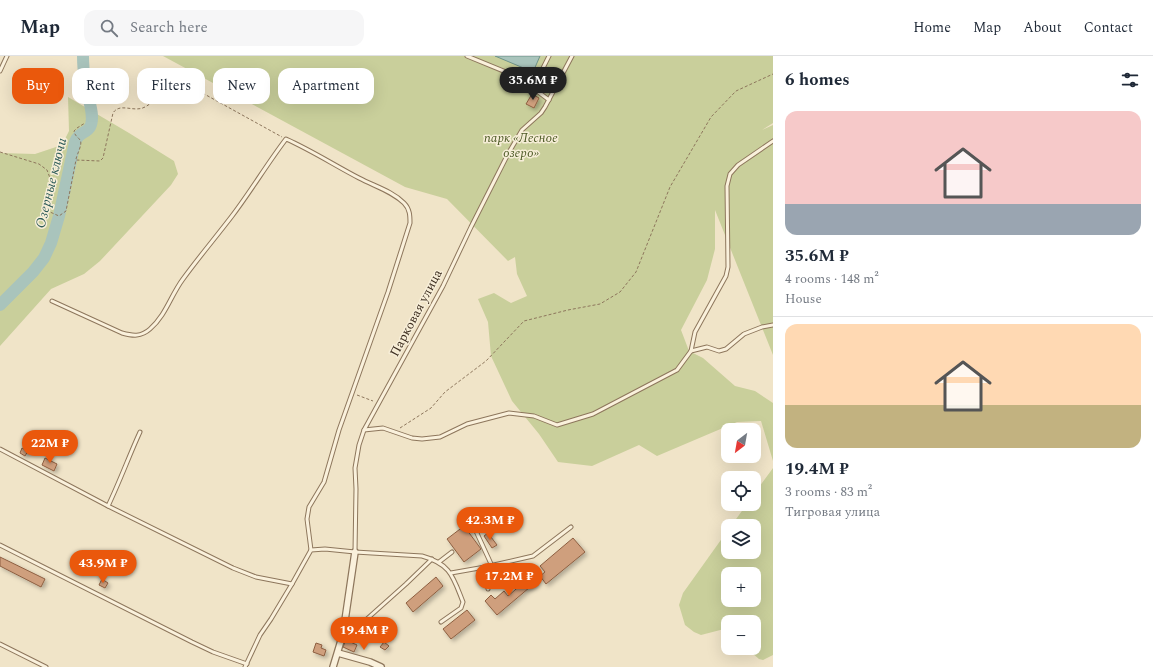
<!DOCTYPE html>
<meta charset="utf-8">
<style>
:root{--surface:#fff;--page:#f6f6f7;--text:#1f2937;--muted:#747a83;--line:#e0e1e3;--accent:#ea580c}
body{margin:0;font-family:Spectral,serif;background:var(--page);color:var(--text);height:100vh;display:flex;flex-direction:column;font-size:15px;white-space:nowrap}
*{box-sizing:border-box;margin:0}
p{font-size:13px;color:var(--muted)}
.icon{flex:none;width:22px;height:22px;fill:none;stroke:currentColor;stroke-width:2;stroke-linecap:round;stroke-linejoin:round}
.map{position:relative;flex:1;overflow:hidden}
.side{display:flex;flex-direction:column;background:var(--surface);width:380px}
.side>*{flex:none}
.guide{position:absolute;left:12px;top:12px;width:380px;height:36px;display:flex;gap:8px}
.needle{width:26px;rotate:211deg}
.controls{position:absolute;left:721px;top:367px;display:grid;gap:8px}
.controls a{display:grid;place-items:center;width:40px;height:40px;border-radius:8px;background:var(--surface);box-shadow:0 4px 16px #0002;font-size:20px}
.price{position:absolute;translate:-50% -34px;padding:0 9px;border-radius:14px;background:var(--accent);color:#fff;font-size:13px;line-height:26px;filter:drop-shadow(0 1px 2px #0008)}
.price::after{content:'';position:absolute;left:50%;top:24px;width:12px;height:9px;margin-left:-6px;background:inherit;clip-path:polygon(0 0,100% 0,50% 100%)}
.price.selected{background:#222;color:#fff}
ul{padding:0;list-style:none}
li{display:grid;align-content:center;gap:8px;height:212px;padding:0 12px}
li+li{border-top:1px solid var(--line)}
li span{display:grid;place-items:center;height:124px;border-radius:12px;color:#555}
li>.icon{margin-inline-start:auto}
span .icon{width:72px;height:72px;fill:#fffc;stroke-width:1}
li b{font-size:17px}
h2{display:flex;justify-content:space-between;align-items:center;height:48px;padding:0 12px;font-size:17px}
.pill{padding:0 14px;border-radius:12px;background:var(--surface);box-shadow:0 4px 16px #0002;font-size:14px;line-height:36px}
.pill.selected{background:var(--accent);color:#fff}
header{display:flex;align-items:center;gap:24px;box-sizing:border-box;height:56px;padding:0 20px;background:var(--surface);border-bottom:1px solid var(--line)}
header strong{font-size:19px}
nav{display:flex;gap:22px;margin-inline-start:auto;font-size:14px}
.search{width:280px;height:36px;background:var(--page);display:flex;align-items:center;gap:10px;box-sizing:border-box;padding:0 14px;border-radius:12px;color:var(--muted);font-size:15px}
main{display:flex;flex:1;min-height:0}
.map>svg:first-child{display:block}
</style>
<header>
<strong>Map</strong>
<div class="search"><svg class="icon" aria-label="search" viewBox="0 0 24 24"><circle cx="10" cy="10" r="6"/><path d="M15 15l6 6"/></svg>Search here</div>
<nav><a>Home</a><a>Map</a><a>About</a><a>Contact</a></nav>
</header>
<main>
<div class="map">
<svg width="773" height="611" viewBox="0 0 773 611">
<defs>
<filter id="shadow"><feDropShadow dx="2.5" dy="2.5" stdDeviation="2" flood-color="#0004"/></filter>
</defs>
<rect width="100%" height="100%" fill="#f0e4c8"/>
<g fill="#c9cf9b" fill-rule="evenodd">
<polygon points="163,0 773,0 773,67 762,74 773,69 773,299 715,154 715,193 707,224 681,274 689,295 703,302 735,330 755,335 773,347 773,405 761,365 737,366 657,400 639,389 592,410 558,406 539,378 512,345 491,300 488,266 478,243 494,237 511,247 527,240 517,218 515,201 508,205 447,143 405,131"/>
<polygon points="68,41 129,77 174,105 178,118 171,129 100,205 84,218 51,233 0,290 0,97 35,98 62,89 69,75"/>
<path d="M773,412V599L763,604L759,603L746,592H754V566H728V572L701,579L694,576L685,569L679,549L683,537L728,474V496H754V470H731L747,448H754V438ZM728,518H754V544H728Z"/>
</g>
<polygon fill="#a9c4bc" stroke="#6f938a" points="495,0 540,0 533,16"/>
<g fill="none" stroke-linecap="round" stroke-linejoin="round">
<path stroke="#a9c4bc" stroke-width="12" d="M0,249L33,216L44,202L51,187L59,160L75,86C79,75 86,78 90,71C96,60 87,40 85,28C84,19 83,9 83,0"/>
</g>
<g fill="#cf9f7d" stroke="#8d5f41" filter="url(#shadow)">
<polygon points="532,38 539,42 534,52 526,48"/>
<polygon points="22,392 28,395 25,400 20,397"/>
<polygon points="45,402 57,408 54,415 42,409"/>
<polygon points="464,470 481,493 464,506 447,483"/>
<polygon points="488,477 497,489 492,492 484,480"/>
<polygon points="573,482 585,496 546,528 540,520 545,516 540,510"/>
<polygon points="0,501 45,523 41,531 0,510"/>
<polygon points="531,520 536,526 497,559 485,545 491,539 495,543 504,535 508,540"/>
<polygon points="436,521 443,530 413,556 406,547"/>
<polygon points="102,523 108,527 105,532 99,529"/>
<polygon points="467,554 475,564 451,583 443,573"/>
<polygon points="346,584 357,589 354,596 343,591"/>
<polygon points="384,586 389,590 385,594 380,591"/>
<polygon points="316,587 322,589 321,592 326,594 324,600 313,596"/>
</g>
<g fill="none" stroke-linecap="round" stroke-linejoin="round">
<defs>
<g id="service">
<polyline points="467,0 535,28"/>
<polyline points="0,15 7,0"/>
<polyline points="549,44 533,32 549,0"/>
<path d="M52,245L122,277C133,280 141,281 150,273C166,259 171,239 183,223C199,201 216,181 232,160C251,135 267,108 286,83C311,94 334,109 359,122C374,130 392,135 404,147C410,153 410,160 410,167L388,236L339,374L324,426L309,451L307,463L311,494"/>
<polyline points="691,295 707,291 719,295 726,293 744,278 762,271 773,269"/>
<polyline points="364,374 383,372 412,382 422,383 440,381 467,368 509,357 534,360 557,369 593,358 677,314 691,295 695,276 726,220 728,211 727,130 730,118 738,109 773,85"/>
<path d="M0,393L108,450L233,512L256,521L292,528L311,494L325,493L355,496L422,500C451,508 453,521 463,546L461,552L441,566"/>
<path d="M108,450C120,425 129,400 140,376"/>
<polyline points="475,473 492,510"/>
<polyline points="0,489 192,586 213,596 247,608"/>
<polyline points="355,496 356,433 355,412 359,389 364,374 443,230 471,171 508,98 522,74 541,57 545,51 572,0"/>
<polyline points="439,506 452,496"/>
<polyline points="485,511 488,533"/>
<polyline points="451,517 485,511 533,500 571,471"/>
<polyline points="343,578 350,578 406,528 432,503"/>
<polyline points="0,588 46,611"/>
<polyline points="245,611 260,579 271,563 292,528"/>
</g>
<g id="minor">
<polyline points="338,597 370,606 381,611"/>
<polyline points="333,611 343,578 355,496"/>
</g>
</defs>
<use href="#service" stroke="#8d765c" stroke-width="5"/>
<use href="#minor" stroke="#8d765c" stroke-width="8"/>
<g stroke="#8d765c" stroke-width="1" stroke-dasharray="3 2" stroke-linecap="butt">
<path d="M0,96L39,108L47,114L50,122L47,149L50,156L59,160L66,155L76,104L100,105L103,102L113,57C120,46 134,57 145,51C157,45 162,29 171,24L197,34L282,81"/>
<path d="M76,103C77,98 83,88 80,84C77,80 75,80 74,75L77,72L85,67"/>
<polyline points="357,339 373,345"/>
<polyline points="400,372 431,352 445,336 486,305 524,265 568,254 600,248 620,236 636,216 670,131 711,61 736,35 773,18"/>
</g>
<use href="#service" stroke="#faf1dc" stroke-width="3"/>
<use href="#minor" stroke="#faf1dc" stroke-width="5.5"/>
</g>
<g text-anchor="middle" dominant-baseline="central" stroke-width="3" stroke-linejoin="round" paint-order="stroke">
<g font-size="13" font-style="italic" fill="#4d5a26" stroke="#f7eed8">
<text x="521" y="82">парк «Лесное<tspan x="521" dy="15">озеро»</tspan></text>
</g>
<g font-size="13" fill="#3d2e20" stroke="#f7eed8">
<text transform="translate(416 257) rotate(-62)">Парковая улица</text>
</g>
<g font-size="14" font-style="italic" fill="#2f5d5a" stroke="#f7eed8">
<text transform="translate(51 127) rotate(-76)">Озерные ключи</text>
</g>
</g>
</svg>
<div class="controls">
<a><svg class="needle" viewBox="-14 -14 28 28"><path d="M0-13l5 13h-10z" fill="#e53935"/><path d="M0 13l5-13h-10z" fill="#747a83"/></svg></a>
<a><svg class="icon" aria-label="locate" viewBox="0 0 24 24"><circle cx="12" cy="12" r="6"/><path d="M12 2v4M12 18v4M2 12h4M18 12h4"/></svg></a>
<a><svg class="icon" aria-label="layers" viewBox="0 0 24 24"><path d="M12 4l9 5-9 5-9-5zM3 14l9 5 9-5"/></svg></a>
<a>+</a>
<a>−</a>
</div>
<b class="price selected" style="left:533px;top:45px">35.6M ₽</b>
<b class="price" style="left:50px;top:408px">22M ₽</b>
<b class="price" style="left:490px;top:485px">42.3M ₽</b>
<b class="price" style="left:103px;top:528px">43.9M ₽</b>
<b class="price" style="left:509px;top:541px">17.2M ₽</b>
<b class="price" style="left:364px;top:595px">19.4M ₽</b>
<div class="guide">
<a class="pill selected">Buy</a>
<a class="pill">Rent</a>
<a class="pill">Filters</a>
<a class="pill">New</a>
<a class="pill">Apartment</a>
</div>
</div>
<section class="side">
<h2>6 homes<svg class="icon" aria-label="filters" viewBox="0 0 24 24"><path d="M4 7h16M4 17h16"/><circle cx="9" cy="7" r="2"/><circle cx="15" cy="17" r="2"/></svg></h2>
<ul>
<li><span style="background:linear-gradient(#f6c9c9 75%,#9aa5b1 0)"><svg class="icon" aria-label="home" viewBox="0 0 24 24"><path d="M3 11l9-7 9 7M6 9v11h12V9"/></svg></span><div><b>35.6M ₽</b><p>4 rooms · 148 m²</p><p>House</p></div></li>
<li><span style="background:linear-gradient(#ffd9b3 65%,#c2b280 0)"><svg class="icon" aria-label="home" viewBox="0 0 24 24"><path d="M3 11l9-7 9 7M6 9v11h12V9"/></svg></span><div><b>19.4M ₽</b><p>3 rooms · 83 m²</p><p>Тигровая улица</p></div></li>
</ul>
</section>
</main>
